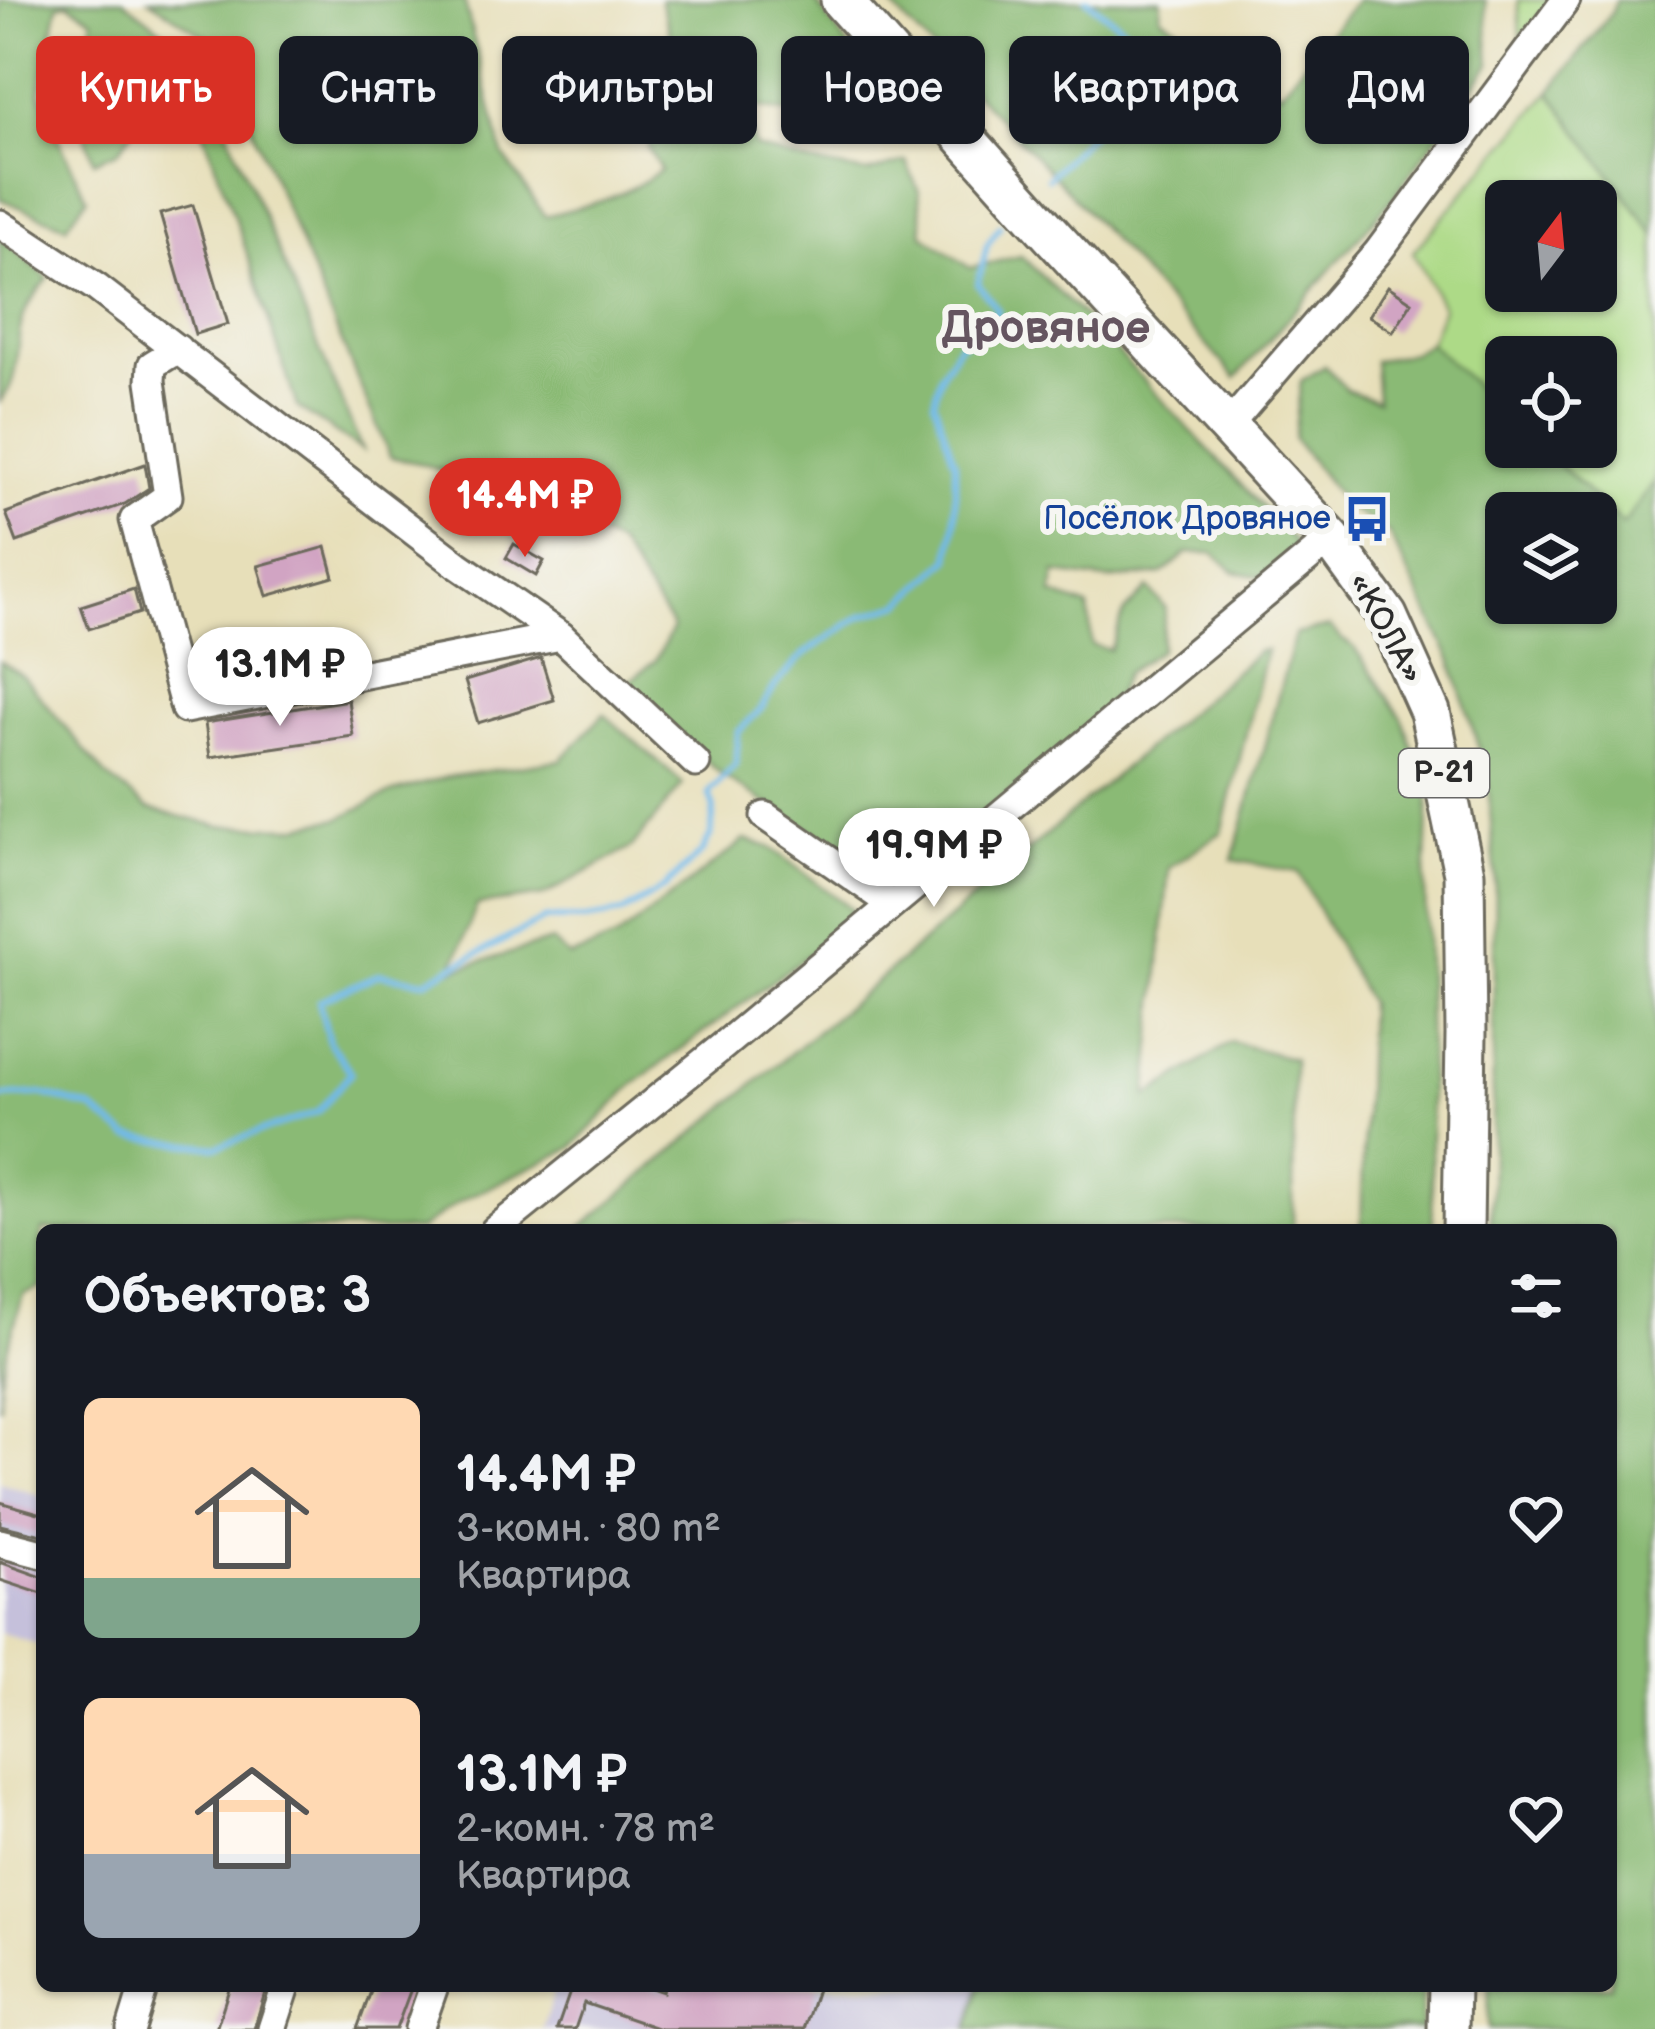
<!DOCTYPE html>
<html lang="ru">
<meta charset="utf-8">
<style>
:root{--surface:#171b24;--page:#242831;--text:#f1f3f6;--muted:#9ea1a6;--accent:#d93025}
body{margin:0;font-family:"Balsamiq Sans",sans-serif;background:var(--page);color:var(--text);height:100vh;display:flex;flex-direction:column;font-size:45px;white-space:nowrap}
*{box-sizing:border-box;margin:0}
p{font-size:39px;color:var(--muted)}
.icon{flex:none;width:66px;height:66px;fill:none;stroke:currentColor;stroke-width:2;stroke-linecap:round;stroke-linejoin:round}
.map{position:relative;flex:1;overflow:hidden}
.drawer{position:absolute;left:36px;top:1224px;width:1581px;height:768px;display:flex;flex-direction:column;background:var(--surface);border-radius:18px;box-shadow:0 3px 9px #0004}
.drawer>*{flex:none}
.banner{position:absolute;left:36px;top:36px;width:1584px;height:108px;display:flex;gap:24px}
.needle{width:78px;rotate:16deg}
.tools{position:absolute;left:1485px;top:180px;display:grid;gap:24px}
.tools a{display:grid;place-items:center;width:132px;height:132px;border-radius:18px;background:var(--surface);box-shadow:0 3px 9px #0004;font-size:60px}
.price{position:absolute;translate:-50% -102px;padding:0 27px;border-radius:42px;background:#fff;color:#222;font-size:39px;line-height:78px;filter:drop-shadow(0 3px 6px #0008)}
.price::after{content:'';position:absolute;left:50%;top:72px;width:36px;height:27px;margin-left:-18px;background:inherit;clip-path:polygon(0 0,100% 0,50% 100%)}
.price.current{background:var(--accent);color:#fff}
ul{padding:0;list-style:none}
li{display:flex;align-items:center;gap:36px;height:300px;padding:0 48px}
li span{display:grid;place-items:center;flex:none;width:336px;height:240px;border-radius:18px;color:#555}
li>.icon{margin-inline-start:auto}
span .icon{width:144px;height:144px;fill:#fffc;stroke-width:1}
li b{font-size:51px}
h2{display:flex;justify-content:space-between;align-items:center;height:144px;padding:0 48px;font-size:51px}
.tag{padding:0 42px;border-radius:18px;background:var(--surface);box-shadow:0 3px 9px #0004;font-size:42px;line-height:108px}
.tag.current{background:var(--accent);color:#fff}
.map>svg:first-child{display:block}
</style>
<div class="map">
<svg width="1655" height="2029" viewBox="0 0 1655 2029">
<rect width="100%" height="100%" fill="#f6f6f2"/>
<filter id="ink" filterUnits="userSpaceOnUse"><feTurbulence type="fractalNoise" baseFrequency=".00833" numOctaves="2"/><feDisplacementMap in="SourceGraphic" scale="24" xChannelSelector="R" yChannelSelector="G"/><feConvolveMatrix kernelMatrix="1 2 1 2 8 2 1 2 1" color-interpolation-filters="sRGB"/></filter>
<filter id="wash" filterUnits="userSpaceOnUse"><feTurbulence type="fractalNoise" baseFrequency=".004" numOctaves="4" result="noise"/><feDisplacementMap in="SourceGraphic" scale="48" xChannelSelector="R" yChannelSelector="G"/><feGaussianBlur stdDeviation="2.7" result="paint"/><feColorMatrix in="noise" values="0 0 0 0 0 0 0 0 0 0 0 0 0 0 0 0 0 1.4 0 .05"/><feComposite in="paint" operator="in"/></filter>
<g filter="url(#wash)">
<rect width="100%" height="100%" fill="#e7dfb9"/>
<g fill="#c5c0db">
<polygon points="0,1483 42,1496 42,1646 0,1633"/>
<polygon points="556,1986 980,1986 968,2029 542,2029"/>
</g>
<g fill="#adda87" stroke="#6c8259" stroke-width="3" fill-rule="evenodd">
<polygon points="1518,0 1556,0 1520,37"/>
<path d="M1550,92L1655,235V481L1624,526L1540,447H1596V357H1506V415L1429,343L1443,308L1413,252ZM1506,201H1596V291H1506Z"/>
</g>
<g fill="#8aba74" stroke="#5a7250" stroke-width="3" fill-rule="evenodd">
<polygon points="0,0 123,0 196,56 362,450 297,407 242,238 187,86 160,95 118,151 94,161 75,105 85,73 93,19 68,3 58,5 40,91 50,122 87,198 66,226 0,199"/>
<path d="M149,0H464L503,155L545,216C589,205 624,198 661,170L648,148L666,115L663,64L670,33L660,0H814L889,102L872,130L757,107L746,116L756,148L805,162L868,173L906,161L919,192L923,235L970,268L1021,256L1087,320L1294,541V553L1263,577L1235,572L1214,553H1187L1162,574L1107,580L1056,573L1052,594L1088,607L1092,645L1110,650L1124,613L1148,588L1166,609L1160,650L1126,673L1116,695L1076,742L894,881L724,777L626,684L655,661L673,628L618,545L551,512L423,464L390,457L217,44Z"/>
<polygon points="886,0 1161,0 1160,16 1280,92 1357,0 1485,0 1490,64 1392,199 1236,378 1070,193"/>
<polygon points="1616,0 1655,0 1655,235 1550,92 1612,12"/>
<path d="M0,238L48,278C41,288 31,299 26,310C12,340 24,376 0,402Z"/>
<path d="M1429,343L1506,415V447H1540L1623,525L1655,481V2029H1488L1489,1986H1611V1230H1491L1495,870L1487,774L1451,659L1388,532L1348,508L1294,439L1301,381L1325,366L1346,390L1377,401L1374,361L1412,353ZM1596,513V603H1506V513Z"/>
<polygon points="1330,627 1340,638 1354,647 1402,718 1429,791 1425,884 1433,1230 1361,1230 1368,1002 1298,872 1233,860 1295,634"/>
<polygon points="1266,650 1222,832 1169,867 1147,1097 1231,1042 1294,1059 1293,1230 578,1230 873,985 1259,651"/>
<polygon points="0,661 23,676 106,776 149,809 220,826 293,827 340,818 391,793 447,777 561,760 604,714 683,784 632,847 543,896 477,905 452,970 552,941 569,957 616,939 745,840 770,847 852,909 840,931 634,1084 572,1148 460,1201 419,1230 42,1230 42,1287 23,1295 7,1350 0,1384 0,1408"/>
<polygon points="980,1986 1422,1986 1421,2029 968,2029"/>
</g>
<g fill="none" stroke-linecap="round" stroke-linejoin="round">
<g stroke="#71bae9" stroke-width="6">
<polyline points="1048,178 1103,121 1131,84 1136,55 1124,28 1087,0"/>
<polyline points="0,1097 41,1094 91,1108 128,1137 216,1147 318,1112 351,1072 329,1042 319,1001 379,974 425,981 545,919 586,919 622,913 664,888 702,852 711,835 714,808 709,793 736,764 738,732 761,709 775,686 803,655 861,616 901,604 950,558 955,520 955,463 934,401 941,373 959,345 986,328 998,310 978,284 987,245 1000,226"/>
</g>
</g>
<g id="blocks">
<g fill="#d1a4c3">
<polygon points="193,205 228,324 195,334 160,214"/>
<polygon points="1388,286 1412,302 1393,332 1369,316"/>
<polygon points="145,464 149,488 125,504 17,542 6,513"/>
<polygon points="514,544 544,561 536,576 506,558"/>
<polygon points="326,547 334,577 267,596 258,566"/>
<polygon points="134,589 140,613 89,629 81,606"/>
<polygon points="541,658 554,700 478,723 465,681"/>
<polygon points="348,700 353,736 210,757 205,723"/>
<polygon points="0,1502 42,1514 42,1535 0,1525"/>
<polygon points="0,1562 42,1577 42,1594 0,1580"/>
<polygon points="230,1986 267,1986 254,2029 216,2029"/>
<polygon points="373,1986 412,1986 396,2029 357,2029"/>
<polygon points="572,1986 646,1986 663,1992 664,1986 818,1986 804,2029 660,2029 584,2003 575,2029 557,2029"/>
</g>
</g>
</g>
<g filter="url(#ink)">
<use href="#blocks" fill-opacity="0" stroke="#6d6a5d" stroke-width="3"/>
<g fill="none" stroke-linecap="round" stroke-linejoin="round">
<defs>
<g id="minor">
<polyline points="0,224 97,288 458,565 561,636 696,763"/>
<polyline points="178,349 152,365 151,381 168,496 134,520 185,709 561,636"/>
<polyline points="1228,426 1378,252 1566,0"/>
<polyline points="765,816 892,904"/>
<polyline points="495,1230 723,1046 1331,539"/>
<polyline points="0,1543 42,1554"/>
<polyline points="131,2029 144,1986"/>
<polyline points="272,2029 286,1986"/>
<polyline points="419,2029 434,1986"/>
</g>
<g id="highway">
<polyline points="841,0 1045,228 1331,539 1387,616 1430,712 1464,873 1466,1034 1463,1230"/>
<polyline points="1448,2029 1449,1986"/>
</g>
</defs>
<use href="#minor" stroke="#6d6a5d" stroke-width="33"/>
<use href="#highway" stroke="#6d6a5d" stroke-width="45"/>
<use href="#minor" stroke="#fff" stroke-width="27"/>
<use href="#highway" stroke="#fff" stroke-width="39"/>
</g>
</g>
<defs>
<symbol id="bus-bare" viewBox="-9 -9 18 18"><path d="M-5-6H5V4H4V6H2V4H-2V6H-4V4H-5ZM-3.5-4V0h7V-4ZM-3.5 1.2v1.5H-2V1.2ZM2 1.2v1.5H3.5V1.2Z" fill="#1a4fb4" stroke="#f6f6f2" stroke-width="2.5" paint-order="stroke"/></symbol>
</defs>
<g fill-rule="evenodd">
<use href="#bus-bare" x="1334" y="486" width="66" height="66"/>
</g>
<g text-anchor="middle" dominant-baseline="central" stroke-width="12" stroke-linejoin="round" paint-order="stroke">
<rect fill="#f6f6f2" stroke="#686867" stroke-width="3" x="1399" y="749" width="90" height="48" rx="9"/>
<g font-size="30" font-weight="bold" fill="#2b2b2b">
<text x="1444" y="773">Р-21</text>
</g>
<g font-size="33" fill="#164399" stroke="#f6f6f2" text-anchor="end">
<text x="1331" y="519">Посёлок Дровяное</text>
</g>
<g font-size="33" fill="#2b2b2b" stroke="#f6f6f2">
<text transform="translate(1386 628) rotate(61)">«КОЛА»</text>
</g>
<g font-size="45" font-weight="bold" fill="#655560" stroke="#f6f6f2">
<text x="1046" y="328">Дровяное</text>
</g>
</g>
</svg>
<div class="tools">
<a><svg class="needle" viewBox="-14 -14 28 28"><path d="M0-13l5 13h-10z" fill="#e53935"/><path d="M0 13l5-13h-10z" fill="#9ea1a6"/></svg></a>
<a><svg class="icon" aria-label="locate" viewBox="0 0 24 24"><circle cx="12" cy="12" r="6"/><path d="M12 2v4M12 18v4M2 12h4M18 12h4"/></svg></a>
<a><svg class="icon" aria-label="layers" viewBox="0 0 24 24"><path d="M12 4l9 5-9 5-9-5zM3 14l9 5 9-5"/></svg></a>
</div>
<b class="price current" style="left:525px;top:560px">14.4M ₽</b>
<b class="price" style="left:280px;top:729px">13.1M ₽</b>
<b class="price" style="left:934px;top:910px">19.9M ₽</b>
<div class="banner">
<a class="tag current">Купить</a>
<a class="tag">Снять</a>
<a class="tag">Фильтры</a>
<a class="tag">Новое</a>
<a class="tag">Квартира</a>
<a class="tag">Дом</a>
</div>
<section class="drawer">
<h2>Объектов: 3<svg class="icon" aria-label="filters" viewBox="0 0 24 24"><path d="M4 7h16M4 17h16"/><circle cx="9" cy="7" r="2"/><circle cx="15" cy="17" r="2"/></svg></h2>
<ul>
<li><span style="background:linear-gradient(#ffd9b3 75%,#7fa58c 0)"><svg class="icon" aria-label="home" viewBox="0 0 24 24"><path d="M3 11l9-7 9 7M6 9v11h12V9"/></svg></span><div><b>14.4M ₽</b><p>3-комн. · 80 m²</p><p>Квартира</p></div><svg class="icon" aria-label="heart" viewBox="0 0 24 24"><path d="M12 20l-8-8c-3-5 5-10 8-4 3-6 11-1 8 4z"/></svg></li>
<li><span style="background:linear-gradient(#ffd9b3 65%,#9aa5b1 0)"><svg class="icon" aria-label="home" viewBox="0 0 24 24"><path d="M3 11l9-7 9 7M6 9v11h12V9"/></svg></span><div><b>13.1M ₽</b><p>2-комн. · 78 m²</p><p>Квартира</p></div><svg class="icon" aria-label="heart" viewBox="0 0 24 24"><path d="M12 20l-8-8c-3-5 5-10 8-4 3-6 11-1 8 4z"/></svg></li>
</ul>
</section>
</div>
